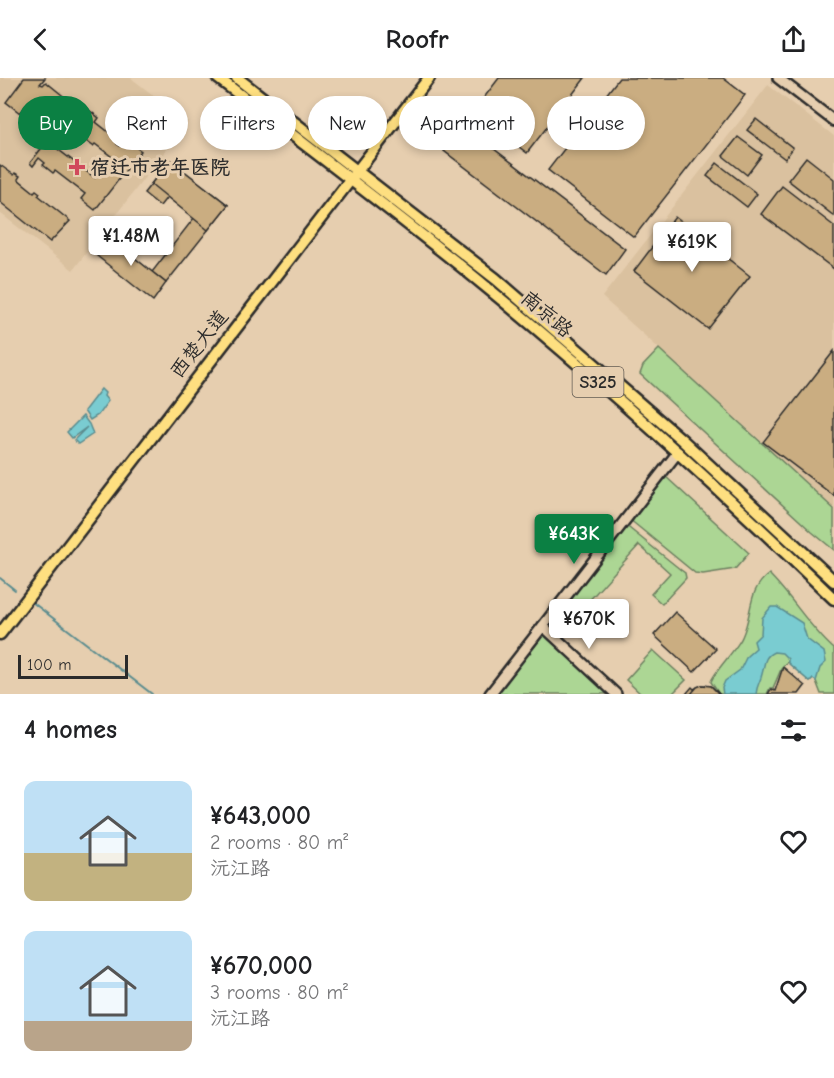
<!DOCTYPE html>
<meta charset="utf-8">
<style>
:root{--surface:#fff;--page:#f2f2f2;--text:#202124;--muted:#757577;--accent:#0b8043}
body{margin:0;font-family:"Comic Neue","LXGW WenKai TC",sans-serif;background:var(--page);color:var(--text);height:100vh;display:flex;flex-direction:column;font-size:22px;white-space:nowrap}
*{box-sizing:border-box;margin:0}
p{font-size:20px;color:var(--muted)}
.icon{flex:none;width:33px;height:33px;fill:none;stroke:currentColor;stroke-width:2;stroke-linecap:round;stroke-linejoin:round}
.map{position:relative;height:616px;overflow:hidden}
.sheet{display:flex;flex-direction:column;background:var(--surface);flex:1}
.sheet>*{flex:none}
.top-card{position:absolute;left:18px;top:18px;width:798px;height:54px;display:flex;gap:12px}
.scale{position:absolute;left:18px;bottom:15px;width:110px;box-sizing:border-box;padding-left:6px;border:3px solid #2b2b2b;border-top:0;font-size:16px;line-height:21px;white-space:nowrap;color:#2b2b2b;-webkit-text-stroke:4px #e6ceaf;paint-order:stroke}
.price{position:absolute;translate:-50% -51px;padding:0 14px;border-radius:6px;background:#fff;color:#222;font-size:20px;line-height:39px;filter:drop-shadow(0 2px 3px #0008)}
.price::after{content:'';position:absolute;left:50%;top:36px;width:18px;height:14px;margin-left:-9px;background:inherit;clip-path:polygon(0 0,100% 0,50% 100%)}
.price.active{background:var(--accent);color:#fff}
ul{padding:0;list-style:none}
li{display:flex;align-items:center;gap:18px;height:150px;padding:0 24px}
li span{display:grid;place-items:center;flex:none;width:168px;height:120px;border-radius:12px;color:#555}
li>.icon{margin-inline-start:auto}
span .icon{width:72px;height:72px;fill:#fffc;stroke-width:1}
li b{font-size:26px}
h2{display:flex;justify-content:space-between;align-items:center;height:72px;padding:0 24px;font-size:26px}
.chip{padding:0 21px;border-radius:27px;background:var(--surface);box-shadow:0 3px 9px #0003;font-size:21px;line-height:54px}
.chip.active{background:var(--accent);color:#fff}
header{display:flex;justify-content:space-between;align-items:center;height:78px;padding:0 24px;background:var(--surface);font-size:27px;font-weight:700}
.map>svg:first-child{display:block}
</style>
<header><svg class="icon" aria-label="back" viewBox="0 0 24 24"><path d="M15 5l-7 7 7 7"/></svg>Roofr<svg class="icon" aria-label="share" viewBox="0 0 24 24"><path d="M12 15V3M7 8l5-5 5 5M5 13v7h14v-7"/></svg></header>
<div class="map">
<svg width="834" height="616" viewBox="0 0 834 616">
<rect width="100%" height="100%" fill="#e6ceaf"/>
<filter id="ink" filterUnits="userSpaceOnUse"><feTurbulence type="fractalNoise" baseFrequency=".0167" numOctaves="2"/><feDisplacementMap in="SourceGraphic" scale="12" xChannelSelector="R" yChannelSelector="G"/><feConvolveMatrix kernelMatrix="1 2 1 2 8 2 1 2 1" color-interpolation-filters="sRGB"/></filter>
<g filter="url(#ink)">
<g fill="#dac19f">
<polygon points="0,0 131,0 188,44 73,192 0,135"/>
<polygon points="768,7 834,58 834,431 759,361 602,219"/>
</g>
<g fill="#acd694" stroke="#6c8060" stroke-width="1.5">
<polygon points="659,271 834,431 834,472 812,454 640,296 643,288"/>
<polygon points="665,398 749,475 735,491 703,496 695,495 629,441"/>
<polygon points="624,446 681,492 685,495 686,500 662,526 651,516 670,495 639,467 560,555 548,544"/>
<path d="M769,496C793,520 808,548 834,571V616H821L816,603L813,601L810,604L787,584L782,589L773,610H770L767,616H719L711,604C712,596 737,571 742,559C753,536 747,512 769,496Z"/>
<polygon points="546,554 611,616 497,616"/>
<polygon points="653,572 686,602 672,616 641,616 626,602"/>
</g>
<g fill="#7accd1" stroke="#5a8c8f" stroke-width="1.5">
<polygon points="101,311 105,315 104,318 108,323 98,337 90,342 84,333"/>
<polygon points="83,338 89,346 93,356 78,366 74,362 87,349 72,360 67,354"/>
<path d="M771,529H777L802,545L807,561L824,574L826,584L820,590L816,603L813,601L810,604L788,585V581L782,575L774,574C763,579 765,586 762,596C760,605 757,606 756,616H723L722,610L725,603L740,592L747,578L756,570L754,563L761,556L762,540Z"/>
</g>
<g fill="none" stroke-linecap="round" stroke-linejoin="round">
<g stroke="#5a8c8f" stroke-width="2">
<polyline points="0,500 15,512"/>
<polyline points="32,524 152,616"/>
</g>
</g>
<g fill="#caad81" stroke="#2b2b2b" stroke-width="1.5" fill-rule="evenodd">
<path d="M24,0H45L40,6L43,7L46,4L72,25L75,21L99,40L96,44L120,63L117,66L120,68L125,61L141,73L95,132L81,121L85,116L55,93L53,95L43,87L45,85L39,80L33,88L30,85L58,49L53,45L57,40L42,32L44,30L35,23L34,25L30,22L20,35L6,24ZM61,51L76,63L82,57L85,59L83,61L93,68L95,66L112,79L95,100L50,65Z"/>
<polygon points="499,0 585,0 527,75 473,34"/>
<polygon points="619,0 723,0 745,17 634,159 548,92"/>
<polygon points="756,41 793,70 785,81 747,52"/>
<polygon points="464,48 625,171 606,197 444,73"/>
<polygon points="738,59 762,77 747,97 723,78"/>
<polygon points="806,79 834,101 834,138 788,102"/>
<polygon points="170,82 228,127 166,205 152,194 194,140 167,119 160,128 144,115"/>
<polygon points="170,82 228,127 208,152 151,106"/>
<polygon points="717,85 757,116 747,129 707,98"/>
<polygon points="0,87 14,97 15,95 20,98 18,101 34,114 36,112 40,115 38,117 70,143 50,164 0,124"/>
<polygon points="782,108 834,148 834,191 761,136"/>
<polygon points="675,139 750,198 708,251 634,193"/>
<polygon points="116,154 130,165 125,172 166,205 153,223 97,178"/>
<polygon points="834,273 834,418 763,364"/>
<polygon points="675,534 716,571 694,594 654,557"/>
<polygon points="783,589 805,608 799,616 768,616 771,611 775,613"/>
<polygon points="702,607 711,608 719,616 686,616 692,609 694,611"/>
<polygon points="702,607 711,608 719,616 691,616 697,609"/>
</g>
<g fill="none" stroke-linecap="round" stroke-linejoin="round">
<defs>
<g id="minor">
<polyline points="778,0 834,43"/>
<polyline points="543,548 616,616"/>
<polyline points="490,616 678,374"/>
</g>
<g id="major">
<path d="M218,0C309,70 402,139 490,212C609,310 723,414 834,521"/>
<polyline points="237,0 496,201 682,362 834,503"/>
<polyline points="0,556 429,0"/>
</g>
</defs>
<use href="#minor" stroke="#2b2b2b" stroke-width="14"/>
<use href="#major" stroke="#2b2b2b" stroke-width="15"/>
<use href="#minor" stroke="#e6ceaf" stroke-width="9"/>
<use href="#major" stroke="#fedf80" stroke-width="10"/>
</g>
</g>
<path fill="#d1495b" stroke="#e6ceaf" stroke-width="2" d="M74 80h6v6h6v6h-6v6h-6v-6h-6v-6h6z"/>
<g text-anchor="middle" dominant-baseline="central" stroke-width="6" stroke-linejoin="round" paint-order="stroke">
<rect fill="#e6ceaf" stroke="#635c53" stroke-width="1.5" x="572.5" y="289" width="51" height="30" rx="4.5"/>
<g font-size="18" font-weight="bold" fill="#2b2b2b">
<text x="598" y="304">S325</text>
</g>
<g font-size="20" font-weight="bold" fill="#2b2b2b" stroke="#e6ceaf" text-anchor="start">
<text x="90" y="89">宿迁市老年医院</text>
</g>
<g font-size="20" fill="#2b2b2b" stroke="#e6ceaf">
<text transform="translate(547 236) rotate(40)">南京路</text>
<text transform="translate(199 266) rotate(-52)">西楚大道</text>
</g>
</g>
</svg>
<div class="scale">100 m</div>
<b class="price" style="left:131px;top:189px">¥1.48M</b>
<b class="price" style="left:692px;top:195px">¥619K</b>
<b class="price active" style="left:574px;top:487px">¥643K</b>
<b class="price" style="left:589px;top:572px">¥670K</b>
<div class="top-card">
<a class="chip active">Buy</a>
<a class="chip">Rent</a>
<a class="chip">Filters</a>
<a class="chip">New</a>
<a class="chip">Apartment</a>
<a class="chip">House</a>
</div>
</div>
<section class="sheet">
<h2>4 homes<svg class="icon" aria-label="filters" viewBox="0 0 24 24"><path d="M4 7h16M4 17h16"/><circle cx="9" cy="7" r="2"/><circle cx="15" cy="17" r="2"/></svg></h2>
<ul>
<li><span style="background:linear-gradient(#bfe0f5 60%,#c2b280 0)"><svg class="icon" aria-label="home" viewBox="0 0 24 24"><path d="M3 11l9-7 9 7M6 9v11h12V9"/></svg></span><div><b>¥643,000</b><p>2 rooms · 80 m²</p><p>沅江路</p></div><svg class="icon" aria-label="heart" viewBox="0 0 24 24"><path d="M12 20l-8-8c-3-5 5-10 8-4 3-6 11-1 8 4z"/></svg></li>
<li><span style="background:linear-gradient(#bfe0f5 75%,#b9a48a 0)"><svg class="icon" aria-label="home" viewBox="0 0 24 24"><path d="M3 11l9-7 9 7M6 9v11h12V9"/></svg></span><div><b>¥670,000</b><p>3 rooms · 80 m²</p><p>沅江路</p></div><svg class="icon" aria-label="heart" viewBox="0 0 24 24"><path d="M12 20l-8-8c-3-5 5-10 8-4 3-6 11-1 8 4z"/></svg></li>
</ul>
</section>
